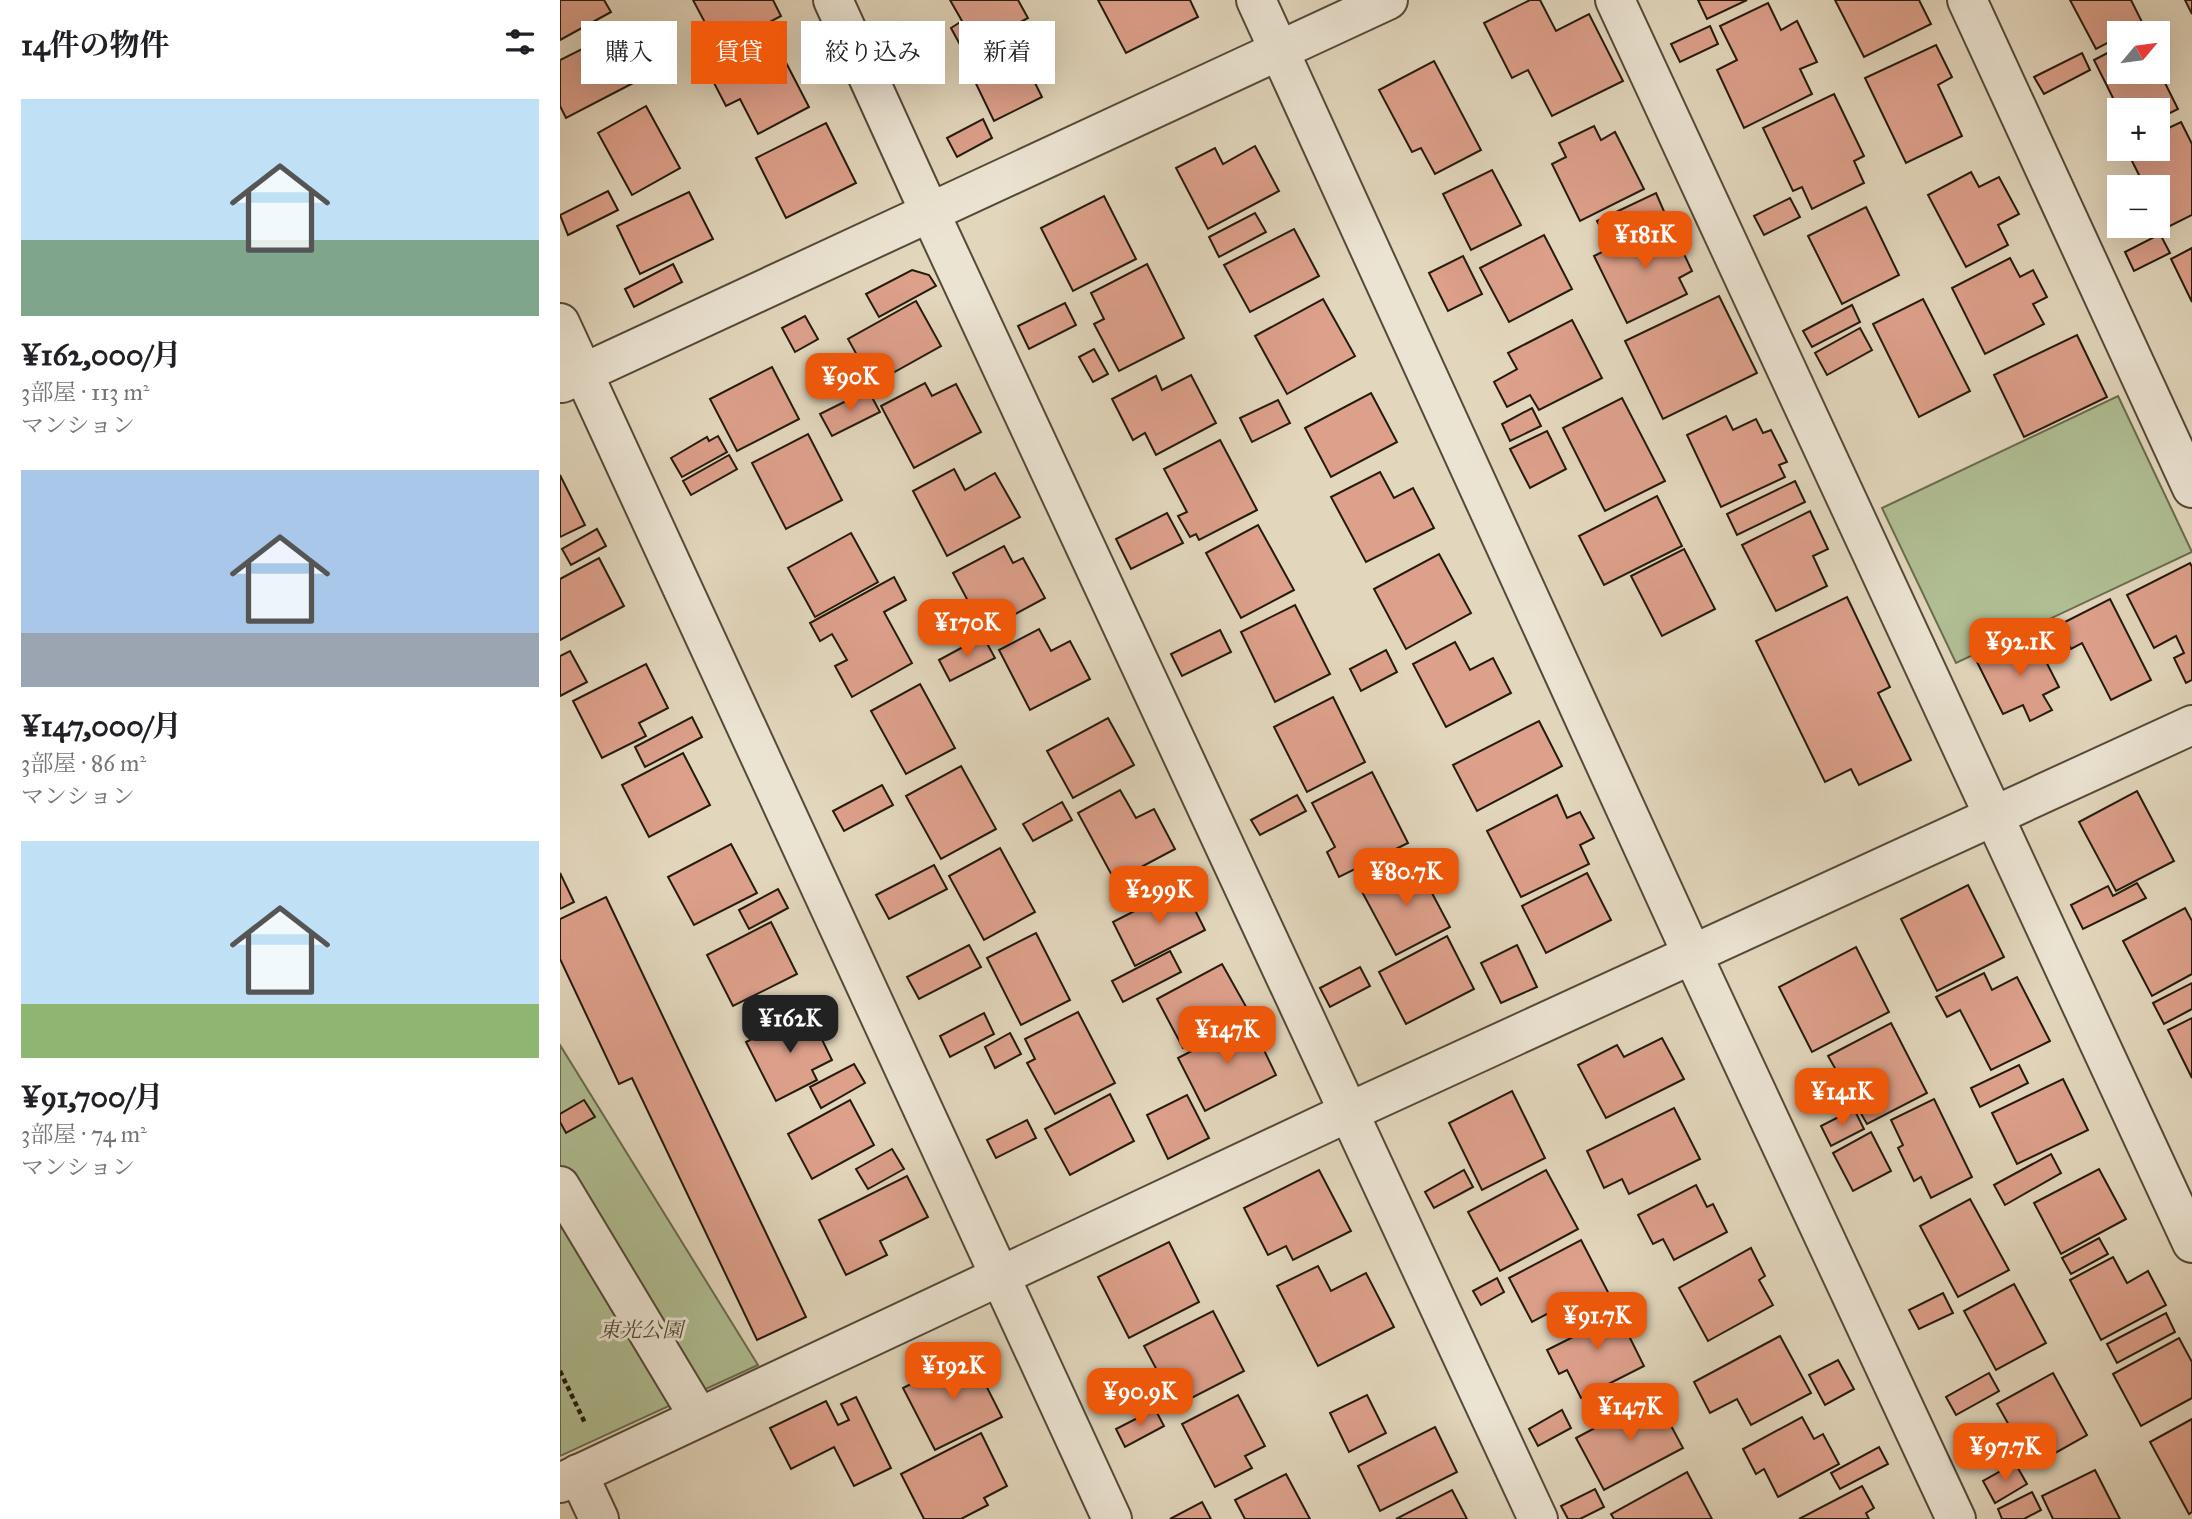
<!DOCTYPE html>
<html lang="ja">
<meta charset="utf-8">
<style>
:root{--surface:#fff;--page:#f6f6f6;--text:#202124;--muted:#757577;--accent:#ea580c}
body{margin:0;font-family:"IM FELL Great Primer","Noto Serif JP",serif;background:var(--page);color:var(--text);height:100vh;display:flex;flex-direction:column;font-size:26px;white-space:nowrap}
*{box-sizing:border-box;margin:0}
p{font-size:23px;color:var(--muted)}
.icon{flex:none;width:38px;height:38px;fill:none;stroke:currentColor;stroke-width:2;stroke-linecap:round;stroke-linejoin:round}
.map{position:relative;flex:1;overflow:hidden}
.side{display:flex;flex-direction:column;background:var(--surface);width:560px}
.side>*{flex:none}
.banner{position:absolute;left:21px;top:21px;width:665px;height:63px;display:flex;gap:14px}
.needle{width:46px;rotate:61deg}
.tools{position:absolute;left:1547px;top:21px;display:grid;gap:14px}
.tools a{display:grid;place-items:center;width:63px;height:63px;border-radius:0px;background:var(--surface);box-shadow:0 7px 28px #0002;font-size:35px}
.price{position:absolute;translate:-50% -60px;padding:0 16px;border-radius:14px;background:var(--accent);color:#fff;font-size:23px;line-height:46px;filter:drop-shadow(0 2px 4px #0008)}
.price::after{content:'';position:absolute;left:50%;top:42px;width:21px;height:16px;margin-left:-10px;background:inherit;clip-path:polygon(0 0,100% 0,50% 100%)}
.price.on{background:#222;color:#fff}
ul{padding:0;list-style:none}
li{display:grid;align-content:center;gap:14px;height:371px;padding:0 21px}
li span{display:grid;place-items:center;height:217px;border-radius:0px;color:#555}
li>.icon{margin-inline-start:auto}
span .icon{width:126px;height:126px;fill:#fffc;stroke-width:1}
li b{font-size:30px}
h2{display:flex;justify-content:space-between;align-items:center;height:84px;padding:0 21px;font-size:30px}
.pill{padding:0 24px;border-radius:0px;background:var(--surface);box-shadow:0 7px 28px #0002;font-size:24px;line-height:63px}
.pill.on{background:var(--accent);color:#fff}
main{display:flex;flex:1;min-height:0}
.map>svg:first-child{display:block}
</style>
<main>
<section class="side">
<h2>14件の物件<svg class="icon" aria-label="filters" viewBox="0 0 24 24"><path d="M4 7h16M4 17h16"/><circle cx="9" cy="7" r="2"/><circle cx="15" cy="17" r="2"/></svg></h2>
<ul>
<li><span style="background:linear-gradient(#bfe0f5 65%,#7fa58c 0)"><svg class="icon" aria-label="home" viewBox="0 0 24 24"><path d="M3 11l9-7 9 7M6 9v11h12V9"/></svg></span><div><b>¥162,000/月</b><p>3部屋 · 113 m²</p><p>マンション</p></div></li>
<li><span style="background:linear-gradient(#a9c7e8 75%,#9aa5b1 0)"><svg class="icon" aria-label="home" viewBox="0 0 24 24"><path d="M3 11l9-7 9 7M6 9v11h12V9"/></svg></span><div><b>¥147,000/月</b><p>3部屋 · 86 m²</p><p>マンション</p></div></li>
<li><span style="background:linear-gradient(#bfe0f5 75%,#8fb573 0)"><svg class="icon" aria-label="home" viewBox="0 0 24 24"><path d="M3 11l9-7 9 7M6 9v11h12V9"/></svg></span><div><b>¥91,700/月</b><p>3部屋 · 74 m²</p><p>マンション</p></div></li>
</ul>
</section>
<div class="map">
<svg width="1632" height="1519" viewBox="0 0 1632 1519">
<rect width="100%" height="100%" fill="#e2d6bc"/>
<filter id="stains"><feTurbulence type="fractalNoise" baseFrequency=".00286" numOctaves="4"/><feColorMatrix values="0 0 0 0 .2 0 0 0 0 .09 0 0 0 0 .02 0 0 0 .5 -.17"/></filter>
<radialGradient id="worn" r=".72"><stop offset=".6" stop-color="#630" stop-opacity="0"/><stop offset="1" stop-color="#630" stop-opacity=".3"/></radialGradient>
<g fill="#b0be93" stroke="#6a6c50" stroke-width="2">
<polygon points="1558,396 1632,552 1396,663 1322,508"/>
<polygon points="0,1045 198,1365 0,1456"/>
</g>
<g fill="#dda08b" stroke="#251b0d" stroke-width="2">
<polygon points="0,0 44,0 51,12 0,40"/>
<polygon points="133,0 213,0 221,16 159,49"/>
<polygon points="390,0 458,0 468,18 404,52 391,28 402,21"/>
<polygon points="538,0 630,0 638,17 566,53"/>
<polygon points="970,0 980,0 996,31 1029,14 1063,81 992,116 968,70 952,78 924,23"/>
<polygon points="1138,0 1187,0 1147,19"/>
<polygon points="1275,0 1359,0 1371,24 1304,57"/>
<polygon points="1510,0 1571,0 1583,24 1566,33 1559,33 1559,37 1536,49"/>
<polygon points="1625,0 1632,0 1632,14"/>
<polygon points="1208,3 1221,30 1237,21 1257,62 1240,69 1252,94 1184,128 1157,70 1177,60 1160,26"/>
<polygon points="1150,26 1158,44 1120,62 1111,44"/>
<polygon points="469,32 489,72 473,79 482,97 434,121 406,63"/>
<polygon points="54,33 79,80 6,118 0,106 0,60"/>
<polygon points="1376,45 1392,77 1378,85 1402,136 1346,163 1305,78"/>
<polygon points="1559,47 1559,72 1598,72 1598,69 1618,109 1598,119 1598,110 1559,110 1534,60"/>
<polygon points="219,49 249,107 198,134 180,99 166,106 154,83"/>
<polygon points="1522,53 1530,70 1484,94 1474,77"/>
<polygon points="874,61 921,150 875,174 861,148 852,152 819,90"/>
<polygon points="1274,94 1304,156 1294,161 1304,183 1252,209 1242,187 1233,191 1203,128"/>
<polygon points="86,106 120,168 72,195 38,133"/>
<polygon points="423,119 432,138 397,157 387,138"/>
<polygon points="1621,122 1632,144 1632,215 1606,228 1598,213 1598,187 1585,187 1566,149 1598,149 1598,133"/>
<polygon points="266,123 296,183 226,218 196,158"/>
<polygon points="1034,126 1041,140 1055,132 1084,189 1020,221 992,164 1006,157 999,143"/>
<polygon points="695,146 719,191 648,229 616,168 655,148 663,164"/>
<polygon points="932,170 961,225 911,250 883,194"/>
<polygon points="1411,172 1419,187 1439,177 1459,214 1438,225 1448,245 1406,267 1368,195"/>
<polygon points="48,191 58,210 8,235 0,215"/>
<polygon points="129,192 153,239 80,274 57,226"/>
<polygon points="1096,193 1106,216 1049,243 1037,221"/>
<polygon points="544,196 576,259 513,291 481,228"/>
<polygon points="1230,198 1240,217 1204,235 1194,216"/>
<polygon points="1306,207 1339,275 1282,304 1248,236"/>
<polygon points="695,213 706,232 659,257 649,237"/>
<polygon points="1108,220 1132,271 1119,278 1127,294 1067,323 1034,256"/>
<polygon points="734,229 759,276 690,312 664,265"/>
<polygon points="1600,234 1610,253 1574,271 1565,252"/>
<polygon points="984,235 1012,289 949,322 920,268"/>
<polygon points="1632,248 1632,302 1611,259"/>
<polygon points="903,256 922,294 888,311 869,273"/>
<polygon points="1450,258 1460,277 1473,270 1487,297 1473,304 1484,324 1425,354 1392,288"/>
<polygon points="113,264 122,282 74,307 65,289"/>
<polygon points="587,264 624,338 559,371 534,324 544,319 531,293"/>
<polygon points="352,270 369,275 376,286 319,317 306,294"/>
<polygon points="1159,296 1197,373 1103,419 1065,341"/>
<polygon points="763,299 795,356 727,394 695,336"/>
<polygon points="1363,299 1410,391 1359,417 1313,324"/>
<polygon points="356,301 381,346 313,384 288,339"/>
<polygon points="505,303 516,325 469,349 458,326"/>
<polygon points="1292,305 1300,322 1252,347 1243,331"/>
<polygon points="245,316 258,339 235,352 222,328"/>
<polygon points="1012,320 1042,378 979,410 970,395 947,407 934,382 957,369 948,353"/>
<polygon points="1300,328 1312,350 1267,375 1255,353"/>
<polygon points="1517,335 1547,397 1464,437 1434,375"/>
<polygon points="534,349 548,374 533,382 519,357"/>
<polygon points="212,367 239,419 177,451 150,399"/>
<polygon points="631,375 656,423 596,455 585,433 573,440 552,399 596,376 602,390"/>
<polygon points="365,383 372,396 396,384 421,432 354,468 321,406"/>
<polygon points="308,390 320,412 272,436 260,414"/>
<polygon points="811,393 837,442 771,477 745,428"/>
<polygon points="1062,398 1105,481 1045,511 1003,428"/>
<polygon points="718,400 730,423 692,442 680,418"/>
<polygon points="972,408 981,426 950,441 942,424"/>
<polygon points="1166,416 1173,430 1196,419 1203,433 1211,430 1227,462 1219,465 1225,477 1161,507 1127,435"/>
<polygon points="987,431 1006,469 970,488 950,449"/>
<polygon points="248,434 282,500 226,529 192,463"/>
<polygon points="158,436 167,452 122,477 111,458 147,437 149,441"/>
<polygon points="660,440 697,510 639,540 636,534 630,537 618,516 627,512 604,469"/>
<polygon points="169,455 177,469 131,495 123,481"/>
<polygon points="394,469 405,490 435,473 460,517 387,556 353,491"/>
<polygon points="820,472 834,498 853,488 874,528 806,562 771,497"/>
<polygon points="0,475 25,525 0,537"/>
<polygon points="1235,481 1245,502 1177,535 1167,514"/>
<polygon points="1097,496 1122,546 1044,585 1019,536"/>
<polygon points="1250,511 1268,549 1253,556 1267,586 1216,611 1182,545"/>
<polygon points="607,513 623,543 571,569 556,539"/>
<polygon points="698,525 734,590 681,618 646,553"/>
<polygon points="37,529 46,546 11,565 2,549"/>
<polygon points="291,533 318,582 255,617 228,568"/>
<polygon points="444,546 453,563 463,558 485,598 424,631 393,573"/>
<polygon points="1124,549 1155,609 1102,636 1071,576"/>
<polygon points="879,554 911,613 846,649 814,589"/>
<polygon points="39,558 64,606 0,640 0,579"/>
<polygon points="1630,563 1632,567 1632,680 1626,683 1614,658 1624,653 1616,636 1594,648 1567,595"/>
<polygon points="334,577 346,600 324,612 352,663 292,697 275,666 287,660 272,634 260,641 250,623"/>
<polygon points="1287,597 1330,687 1318,693 1351,760 1299,785 1291,769 1265,782 1196,641"/>
<polygon points="1550,599 1591,680 1551,700 1522,643 1511,649 1499,625"/>
<polygon points="735,605 770,674 715,702 681,632"/>
<polygon points="479,629 491,651 510,641 530,679 470,710 439,650"/>
<polygon points="660,630 671,652 622,676 611,654"/>
<polygon points="1472,634 1499,687 1483,695 1492,710 1470,721 1463,705 1443,714 1417,662"/>
<polygon points="423,636 435,658 390,681 379,660"/>
<polygon points="895,642 910,670 933,658 951,693 886,727 853,664"/>
<polygon points="826,650 837,672 801,691 790,669"/>
<polygon points="10,651 27,682 0,696 0,656"/>
<polygon points="86,664 108,708 79,723 86,736 42,758 13,701"/>
<polygon points="360,684 395,748 346,774 311,711"/>
<polygon points="773,697 805,762 747,792 714,727"/>
<polygon points="132,717 142,737 85,767 75,747"/>
<polygon points="548,718 574,765 513,798 487,751"/>
<polygon points="979,721 1002,766 917,811 893,765"/>
<polygon points="123,753 150,805 89,837 62,785"/>
<polygon points="401,766 436,829 381,859 346,796"/>
<polygon points="812,772 848,843 779,877 767,852 775,847 752,803"/>
<polygon points="322,785 333,805 284,831 273,811"/>
<polygon points="560,790 576,818 594,809 615,849 555,881 518,813"/>
<polygon points="1577,791 1614,861 1556,891 1519,822"/>
<polygon points="737,795 746,811 700,835 691,820"/>
<polygon points="997,795 1007,818 1020,812 1034,838 1020,845 1029,864 961,897 927,831"/>
<polygon points="502,802 512,820 473,841 463,824"/>
<polygon points="171,844 197,893 134,925 108,877"/>
<polygon points="440,848 475,912 424,940 389,876"/>
<polygon points="855,861 890,927 836,955 801,890"/>
<polygon points="374,865 387,889 329,919 316,895"/>
<polygon points="0,873 14,902 0,909"/>
<polygon points="1027,873 1051,920 986,953 962,906"/>
<polygon points="1577,883 1586,898 1523,929 1511,905 1548,886 1553,896"/>
<polygon points="1408,885 1444,957 1377,991 1341,919"/>
<polygon points="623,886 645,930 575,966 553,922"/>
<polygon points="218,889 228,908 189,929 179,910"/>
<polygon points="46,897 246,1317 197,1340 72,1078 59,1084 0,959 0,919"/>
<polygon points="1625,908 1632,921 1632,974 1592,996 1563,941"/>
<polygon points="211,922 237,974 173,1006 147,955"/>
<polygon points="476,933 510,1000 461,1025 427,958"/>
<polygon points="887,936 914,989 846,1024 819,972"/>
<polygon points="409,945 421,967 359,999 347,977"/>
<polygon points="957,945 977,987 941,1003 921,963"/>
<polygon points="1296,947 1329,1012 1252,1052 1219,987"/>
<polygon points="610,951 621,972 563,1002 552,981"/>
<polygon points="662,964 689,1012 623,1048 597,999"/>
<polygon points="800,967 810,986 770,1007 760,988"/>
<polygon points="1424,973 1432,990 1457,977 1490,1041 1431,1070 1400,1010 1387,1017 1376,997"/>
<polygon points="1632,983 1632,1009 1604,1024 1593,1003"/>
<polygon points="248,1011 272,1060 252,1070 257,1080 216,1101 186,1042"/>
<polygon points="518,1012 555,1083 495,1114 467,1063 475,1059 465,1039"/>
<polygon points="424,1013 434,1034 390,1057 380,1036"/>
<polygon points="1632,1018 1632,1078 1608,1030"/>
<polygon points="690,1021 716,1075 645,1111 618,1058"/>
<polygon points="1331,1023 1367,1093 1307,1124 1268,1056"/>
<polygon points="450,1033 461,1054 435,1068 425,1047"/>
<polygon points="1102,1038 1124,1079 1046,1118 1018,1065 1057,1045 1064,1057"/>
<polygon points="294,1064 305,1083 261,1108 250,1087"/>
<polygon points="1459,1065 1468,1083 1420,1107 1411,1088"/>
<polygon points="1503,1079 1528,1130 1457,1164 1432,1113"/>
<polygon points="952,1091 985,1158 922,1190 889,1123"/>
<polygon points="550,1094 574,1141 510,1175 485,1129"/>
<polygon points="627,1095 649,1138 608,1159 587,1115"/>
<polygon points="1374,1099 1412,1177 1371,1198 1361,1177 1354,1181 1338,1148 1343,1145 1331,1120"/>
<polygon points="24,1100 35,1117 6,1133 0,1122 0,1114"/>
<polygon points="290,1100 314,1145 252,1179 228,1134"/>
<polygon points="1114,1108 1140,1159 1069,1194 1062,1179 1044,1188 1027,1151"/>
<polygon points="1294,1109 1304,1129 1271,1146 1261,1126"/>
<polygon points="467,1120 476,1138 436,1158 427,1140"/>
<polygon points="1311,1132 1331,1171 1293,1191 1273,1153"/>
<polygon points="332,1149 344,1169 308,1189 296,1169"/>
<polygon points="1491,1154 1501,1173 1445,1205 1434,1185"/>
<polygon points="1539,1169 1566,1219 1501,1254 1474,1203"/>
<polygon points="759,1170 791,1231 733,1260 726,1246 708,1255 684,1208"/>
<polygon points="904,1170 913,1187 874,1208 865,1192"/>
<polygon points="986,1170 1018,1229 940,1271 908,1212"/>
<polygon points="347,1176 368,1217 320,1241 327,1255 286,1275 259,1220"/>
<polygon points="1136,1185 1147,1207 1153,1204 1167,1232 1114,1260 1103,1239 1093,1244 1078,1215"/>
<polygon points="1410,1199 1449,1270 1398,1297 1360,1226"/>
<polygon points="1539,1238 1548,1254 1511,1274 1502,1258"/>
<polygon points="1021,1240 1050,1296 1005,1320 998,1308 972,1322 949,1278"/>
<polygon points="609,1242 639,1302 569,1338 538,1277"/>
<polygon points="1191,1248 1205,1276 1199,1280 1213,1305 1148,1341 1119,1288"/>
<polygon points="1553,1257 1567,1283 1588,1271 1606,1305 1541,1340 1510,1280"/>
<polygon points="758,1266 771,1291 806,1273 834,1327 758,1366 717,1286"/>
<polygon points="937,1278 944,1292 921,1305 913,1291"/>
<polygon points="1454,1284 1486,1343 1436,1370 1404,1311"/>
<polygon points="1383,1293 1393,1313 1359,1329 1349,1310"/>
<polygon points="1052,1302 1084,1366 1021,1398 1007,1370 999,1374 987,1350 1023,1332 1017,1320"/>
<polygon points="653,1311 684,1371 616,1406 584,1346"/>
<polygon points="1606,1313 1615,1332 1557,1363 1547,1344"/>
<polygon points="1220,1336 1251,1393 1191,1425 1177,1399 1150,1413 1134,1382"/>
<polygon points="1619,1338 1632,1362 1632,1398 1581,1426 1553,1374"/>
<polygon points="410,1354 442,1417 375,1450 343,1388"/>
<polygon points="1278,1360 1294,1389 1265,1405 1249,1375"/>
<polygon points="1429,1373 1439,1391 1396,1415 1386,1397"/>
<polygon points="1493,1373 1527,1435 1472,1466 1437,1404"/>
<polygon points="678,1395 705,1446 685,1456 692,1468 655,1487 622,1424"/>
<polygon points="807,1395 826,1433 789,1452 770,1413"/>
<polygon points="1095,1396 1123,1448 1044,1490 1016,1438"/>
<polygon points="296,1397 331,1468 294,1486 274,1447 231,1469 210,1428 266,1401 278,1425 289,1420 281,1404"/>
<polygon points="595,1409 604,1426 565,1447 556,1429"/>
<polygon points="1002,1410 1011,1428 978,1446 969,1429"/>
<polygon points="1242,1417 1254,1439 1263,1434 1279,1464 1218,1497 1204,1469 1196,1474 1183,1449"/>
<polygon points="1632,1419 1632,1512 1629,1514 1590,1442"/>
<polygon points="875,1427 897,1472 820,1511 798,1466"/>
<polygon points="421,1433 447,1486 424,1498 428,1505 401,1519 364,1519 341,1474"/>
<polygon points="1319,1447 1328,1464 1280,1489 1271,1473"/>
<polygon points="1455,1463 1467,1484 1435,1503 1423,1481"/>
<polygon points="1535,1470 1560,1519 1493,1519 1482,1496"/>
<polygon points="1127,1472 1152,1519 1054,1519 1051,1514"/>
<polygon points="726,1474 750,1519 685,1519 675,1500"/>
<polygon points="1302,1486 1314,1508 1306,1513 1309,1519 1239,1519"/>
<polygon points="1035,1489 1044,1507 1020,1519 1008,1519 1001,1506"/>
<polygon points="892,1490 907,1519 836,1519"/>
<polygon points="1472,1492 1481,1510 1464,1519 1442,1519 1438,1509"/>
<polygon points="642,1502 651,1519 610,1519"/>
</g>
<g fill="none" stroke-linecap="round" stroke-linejoin="round">
<defs>
<g id="minor">
<polyline points="273,0 370,213 978,1519"/>
<polyline points="696,0 1132,954 1396,1519"/>
<polyline points="1055,0 1632,1243"/>
<polyline points="1407,0 1632,488"/>
<polyline points="0,323 552,1519"/>
<polyline points="2,383 828,0"/>
<polyline points="0,1186 139,1417"/>
<polyline points="18,1474 39,1519"/>
<polyline points="0,1483 789,1112 1632,725"/>
</g>
</defs>
<use href="#minor" stroke="#544a39" stroke-width="42"/>
<polyline stroke="#251b0d" stroke-width="4.5" stroke-dasharray="5 3.5" stroke-linecap="butt" points="0,1371 25,1423"/>
<use href="#minor" stroke="#ece4d3" stroke-width="38"/>
</g>
<g text-anchor="middle" dominant-baseline="central" stroke-width="6" stroke-linejoin="round" paint-order="stroke">
<g font-size="21" font-style="italic" fill="#4f4c35" stroke="#ece4d3">
<text x="81" y="1330">東光公園</text>
</g>
</g>
<rect width="100%" height="100%" filter="url(#stains)"/>
<rect width="100%" height="100%" fill="url(#worn)"/>
</svg>
<div class="tools">
<a><svg class="needle" viewBox="-14 -14 28 28"><path d="M0-13l5 13h-10z" fill="#e53935"/><path d="M0 13l5-13h-10z" fill="#757577"/></svg></a>
<a>+</a>
<a>−</a>
</div>
<b class="price" style="left:1085px;top:271px">¥181K</b>
<b class="price" style="left:290px;top:413px">¥90K</b>
<b class="price" style="left:407px;top:659px">¥170K</b>
<b class="price" style="left:1460px;top:678px">¥92.1K</b>
<b class="price" style="left:846px;top:908px">¥80.7K</b>
<b class="price" style="left:599px;top:926px">¥299K</b>
<b class="price on" style="left:230px;top:1055px">¥162K</b>
<b class="price" style="left:667px;top:1066px">¥147K</b>
<b class="price" style="left:1282px;top:1128px">¥141K</b>
<b class="price" style="left:1037px;top:1352px">¥91.7K</b>
<b class="price" style="left:393px;top:1402px">¥192K</b>
<b class="price" style="left:580px;top:1428px">¥90.9K</b>
<b class="price" style="left:1070px;top:1443px">¥147K</b>
<b class="price" style="left:1445px;top:1483px">¥97.7K</b>
<div class="banner">
<a class="pill">購入</a>
<a class="pill on">賃貸</a>
<a class="pill">絞り込み</a>
<a class="pill">新着</a>
</div>
</div>
</main>
